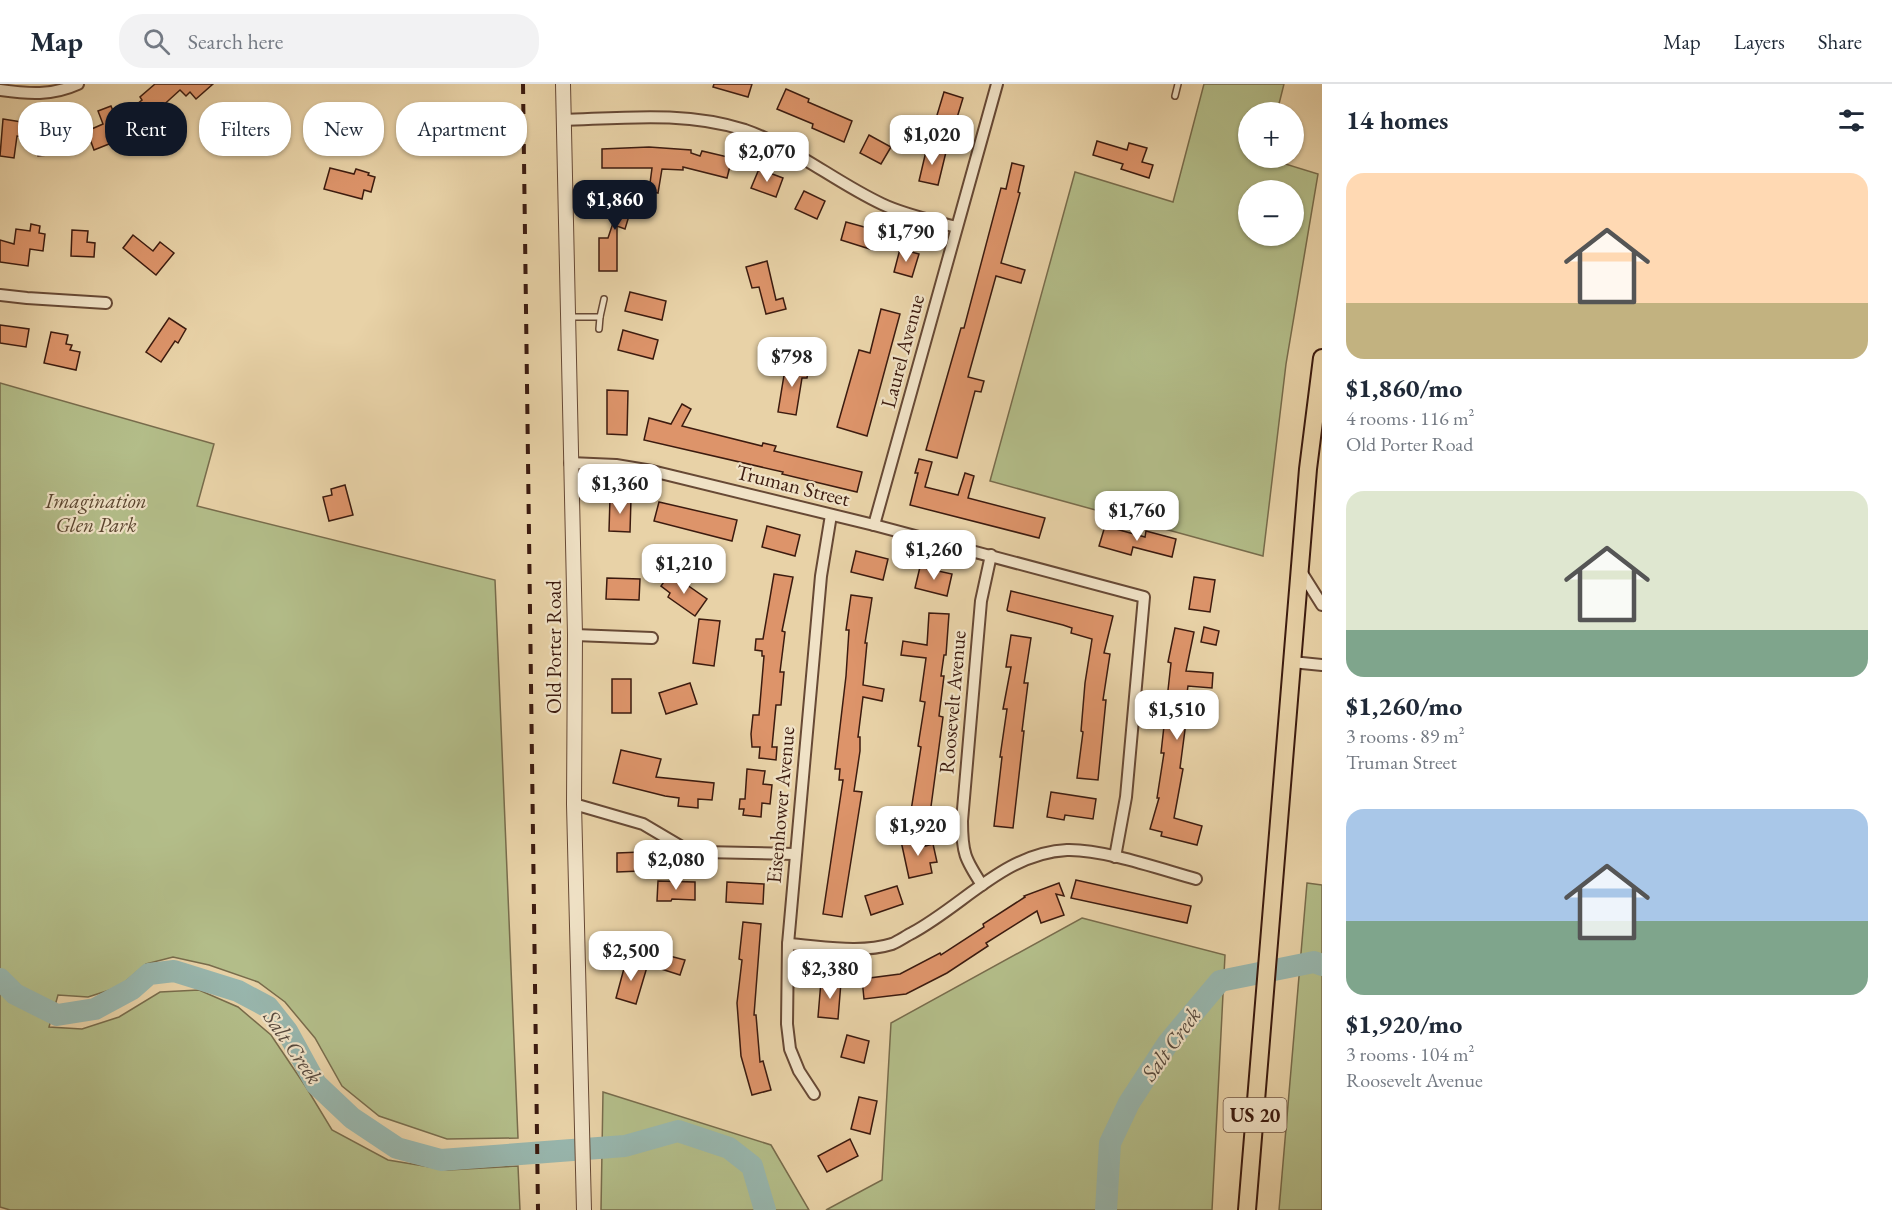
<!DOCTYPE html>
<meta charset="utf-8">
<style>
:root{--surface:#fff;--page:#f2f2f3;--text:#1f2937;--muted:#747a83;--line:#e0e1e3;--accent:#111827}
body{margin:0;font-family:"EB Garamond",serif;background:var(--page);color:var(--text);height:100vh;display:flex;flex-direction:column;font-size:22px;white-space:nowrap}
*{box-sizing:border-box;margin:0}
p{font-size:20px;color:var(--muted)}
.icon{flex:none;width:33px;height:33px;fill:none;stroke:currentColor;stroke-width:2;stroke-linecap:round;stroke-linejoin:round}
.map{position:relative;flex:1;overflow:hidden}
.details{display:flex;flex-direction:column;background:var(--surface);width:570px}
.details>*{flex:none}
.guide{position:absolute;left:18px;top:18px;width:570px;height:54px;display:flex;gap:12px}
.buttons{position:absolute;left:1238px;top:18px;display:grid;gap:12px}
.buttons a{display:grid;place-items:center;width:66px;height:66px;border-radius:50%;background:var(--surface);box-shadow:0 2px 4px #0004;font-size:30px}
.price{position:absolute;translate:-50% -51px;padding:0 14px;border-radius:12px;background:#fff;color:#222;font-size:20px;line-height:39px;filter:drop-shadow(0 2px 3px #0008)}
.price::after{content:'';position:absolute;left:50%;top:36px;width:18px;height:14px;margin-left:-9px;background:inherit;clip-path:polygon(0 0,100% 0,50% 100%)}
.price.on{background:var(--accent);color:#fff}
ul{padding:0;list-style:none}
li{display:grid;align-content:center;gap:12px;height:318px;padding:0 24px}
li span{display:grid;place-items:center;height:186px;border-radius:18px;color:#555}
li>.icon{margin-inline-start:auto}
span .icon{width:108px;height:108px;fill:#fffc;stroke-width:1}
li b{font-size:26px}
h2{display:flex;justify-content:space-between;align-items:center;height:72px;padding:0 24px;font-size:26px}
.chip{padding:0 21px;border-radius:24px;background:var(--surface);box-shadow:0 2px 4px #0004;font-size:21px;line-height:54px}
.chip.on{background:var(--accent);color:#fff}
header{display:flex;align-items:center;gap:36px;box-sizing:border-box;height:84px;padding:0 30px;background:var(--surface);border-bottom:2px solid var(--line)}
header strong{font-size:28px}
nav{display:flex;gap:33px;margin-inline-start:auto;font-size:21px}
.search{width:420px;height:54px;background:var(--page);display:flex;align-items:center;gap:15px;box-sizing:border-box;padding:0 21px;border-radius:24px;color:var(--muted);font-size:22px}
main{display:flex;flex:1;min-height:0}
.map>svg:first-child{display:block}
</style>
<header>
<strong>Map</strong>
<div class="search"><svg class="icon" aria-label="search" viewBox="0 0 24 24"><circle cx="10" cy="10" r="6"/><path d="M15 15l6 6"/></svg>Search here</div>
<nav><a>Map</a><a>Layers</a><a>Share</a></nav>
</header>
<main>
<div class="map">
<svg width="1322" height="1126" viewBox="0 0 1322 1126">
<rect width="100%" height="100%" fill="#e8d2a7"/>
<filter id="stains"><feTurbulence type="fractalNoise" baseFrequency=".00333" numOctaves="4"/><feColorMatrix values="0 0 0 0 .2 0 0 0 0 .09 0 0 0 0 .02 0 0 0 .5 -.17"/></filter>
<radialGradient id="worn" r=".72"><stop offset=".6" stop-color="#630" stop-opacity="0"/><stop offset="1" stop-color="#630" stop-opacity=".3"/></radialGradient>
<g fill="#b3bd89" stroke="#786c4c" stroke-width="1.5" fill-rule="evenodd">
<path d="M1204,0H1284L1277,28H1248V74H1266L1318,90L1286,280L1263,472L990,397L1075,88L1173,118ZM1248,106H1293V152H1248Z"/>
<polygon points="0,299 214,360 197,422 495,496 518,1054 447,1055 379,1032 342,1002 315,954 285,918 258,898 209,881 173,873 146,880 119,903 88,913 58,911 49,943 82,945 119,933 160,908 199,906 238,923 271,951 306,1003 332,1046 388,1076 448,1086 518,1082 520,1126 10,1126 0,1123"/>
<polygon points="1307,799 1322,801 1322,1126 1279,1126"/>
<polygon points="1082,834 1225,871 1212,1126 826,1126 882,1096 891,939"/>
<polygon points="603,1008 771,1061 809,1126 601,1126"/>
</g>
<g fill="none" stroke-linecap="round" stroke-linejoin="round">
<g stroke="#98b6ad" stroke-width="22">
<polyline points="0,895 15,910 57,931 95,925 132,905 149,890 174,887 238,907 268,923 287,947 316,1000 352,1034 397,1064 441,1076 625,1062 678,1047 729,1064 752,1082 765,1126"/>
<polyline points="1106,1126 1110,1059 1129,1019 1168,959 1220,897 1314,878 1322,881"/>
</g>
</g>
<g fill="#dd946a" stroke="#3c1b0f" stroke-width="1.5">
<polygon points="155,0 213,0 196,15 190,8 186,12 180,6 158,26 170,40 157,51 143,35 138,39 128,27 142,16 140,13"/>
<polygon points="714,0 752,0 748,13 713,3"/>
<polygon points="786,5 809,15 808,18 852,37 844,58 812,44 813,40 777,25"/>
<polygon points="944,8 963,14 953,47 934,41"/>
<polygon points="111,22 124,54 94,66 87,47 103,40 98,27"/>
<polygon points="3,35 28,39 51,37 52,50 67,48 69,69 38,72 36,54 17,52 14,74 0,72"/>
<polygon points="869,51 891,63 881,80 860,69"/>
<polygon points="1097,57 1127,66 1129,59 1147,64 1142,78 1153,81 1149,94 1121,85 1123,80 1093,71"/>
<polygon points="649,63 691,66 691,69 700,72 702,67 732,74 727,94 683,83 683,86 662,85 658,109 649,107 652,84 602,84 602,65"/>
<polygon points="927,63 946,68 938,101 919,97"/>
<polygon points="1012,79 1024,82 1018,108 1020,109 1001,179 1025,186 1021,199 996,192 968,293 984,297 981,308 975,307 957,374 926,366 961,244 964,244 1001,104 1006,105"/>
<polygon points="330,84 354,90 356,85 369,89 368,91 375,93 371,108 364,106 362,115 324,105"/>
<polygon points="759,85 783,94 776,113 751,104"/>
<polygon points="616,106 635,112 625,145 617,142 617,187 599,187 599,154 608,154 615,133 609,131"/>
<polygon points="804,107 825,117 817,135 795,125"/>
<polygon points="846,138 879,147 873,166 841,156"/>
<polygon points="31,140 40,142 39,149 45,150 43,167 30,165 28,182 0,178 0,156 14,160 16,145 30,147"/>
<polygon points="72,146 88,147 87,158 95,159 94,173 71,172"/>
<polygon points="133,151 153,167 160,158 174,169 156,191 123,164"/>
<polygon points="900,165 919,170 912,193 894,188"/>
<polygon points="767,177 776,216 783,214 786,225 766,230 759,203 752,204 746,183"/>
<polygon points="630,208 666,217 662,236 625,227"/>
<polygon points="881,225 900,230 867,352 837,343 859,266 870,269"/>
<polygon points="169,234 186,245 178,259 175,257 161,278 146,268"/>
<polygon points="0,241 29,245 26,263 0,259"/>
<polygon points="623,246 658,256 653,275 618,266"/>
<polygon points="51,248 68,251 66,260 72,261 70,266 80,268 76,286 44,279"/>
<polygon points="786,279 809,283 807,294 802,294 796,331 778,328"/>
<polygon points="607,306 628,307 627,351 607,350"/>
<polygon points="682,320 691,325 682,342 762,362 763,359 776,362 774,367 862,388 857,408 782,390 783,388 644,356 649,334 671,340"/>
<polygon points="919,375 932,378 925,403 958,411 965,389 974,392 968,414 1045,434 1039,454 910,421 918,389 915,389"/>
<polygon points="345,401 353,431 329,437 323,413 332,411 331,405"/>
<polygon points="610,414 631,414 630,448 609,447"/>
<polygon points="659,418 737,436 732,457 654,437"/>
<polygon points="767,442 800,451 795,472 762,463"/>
<polygon points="1105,442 1145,453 1146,447 1176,455 1172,473 1133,463 1131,471 1099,462"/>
<polygon points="856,467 888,475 883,496 851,488"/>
<polygon points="920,483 952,490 947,512 915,504"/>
<polygon points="670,489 707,515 695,532 668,513 670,509 661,502"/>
<polygon points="774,490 793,493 782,547 785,548 780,588 784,588 781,621 776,621 772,663 777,663 776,676 759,674 760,663 752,663 751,650 753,631 759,631 764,572 762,572 762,567 755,566 756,555 763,555"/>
<polygon points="1194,493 1215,496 1210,528 1189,525"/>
<polygon points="607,494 640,495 639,516 606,515"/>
<polygon points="1011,507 1113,532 1104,569 1110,570 1103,616 1106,616 1098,696 1077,694 1083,648 1081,647 1085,599 1092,555 1071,549 1072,544 1063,541 1008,527 1007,526"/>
<polygon points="851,511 872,514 865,559 867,559 863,601 884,605 882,617 863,613 858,653 860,653 860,667 854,707 862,708 842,833 823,830 843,696 839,696 840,685 835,685 846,592 849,546 846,546"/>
<polygon points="929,529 949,530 946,571 944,571 941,592 944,592 939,632 943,633 930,730 911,727 921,663 918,662 925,618 920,617 926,574 901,571 903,557 927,561"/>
<polygon points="699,535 720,537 714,582 693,579"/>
<polygon points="1204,543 1219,547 1216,561 1201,558"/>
<polygon points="1175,544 1194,548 1186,587 1213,589 1212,604 1188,602 1183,638 1186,638 1180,684 1183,685 1174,734 1202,742 1197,761 1161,752 1162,748 1150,745 1159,714 1157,714 1164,669 1161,669 1171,579 1168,578"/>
<polygon points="1011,551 1031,554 1024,599 1028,599 1022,647 1024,647 1013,744 994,742 1002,673 1000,673 1007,625 1003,625 1011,583 1006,583"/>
<rect x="612" y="595" width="19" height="34"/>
<polygon points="690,599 697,620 666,630 659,609"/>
<polygon points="621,666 661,675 656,693 714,699 712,716 698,715 698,724 678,722 679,714 665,712 613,699"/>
<polygon points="747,685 765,687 763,700 772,701 770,720 762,719 761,733 743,731 744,725 739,725 740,715 745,715"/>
<polygon points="1051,708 1096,715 1093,735 1065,731 1064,736 1047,733"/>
<polygon points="922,752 925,762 933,760 937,778 930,779 932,789 909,794 901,757"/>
<polygon points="641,768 641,787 617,788 617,769"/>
<polygon points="1076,796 1191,822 1187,839 1071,814"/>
<polygon points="658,797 695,798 695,816 672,815 671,817 657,817"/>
<polygon points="727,798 764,800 763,820 726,818"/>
<polygon points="1059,799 1064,812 1056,810 1064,831 1041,839 1037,827 986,859 988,862 947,889 906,910 864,915 862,895 900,890 940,869 941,871 984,843 983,840 1025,813 1024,812"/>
<polygon points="897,802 903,820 871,831 865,812"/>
<polygon points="743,838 761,840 754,931 756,931 760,978 763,977 771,1006 752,1011 741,972 737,919 742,876 739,875"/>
<polygon points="662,870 685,876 680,891 658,884"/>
<polygon points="626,877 647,883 636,920 616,914"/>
<polygon points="821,897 841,898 838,935 818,933"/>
<polygon points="847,951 869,957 864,979 841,973"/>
<polygon points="859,1013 877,1017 870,1050 851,1045"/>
<polygon points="850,1055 858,1072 827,1088 818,1072"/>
</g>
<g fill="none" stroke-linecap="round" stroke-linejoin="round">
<defs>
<g id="service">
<polyline points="1175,12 1178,0"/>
<polyline points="569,233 600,233 604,215"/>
<polyline points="599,245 600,233"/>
</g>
<g id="minor">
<path d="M0,6C28,10 52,12 78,0"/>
<path d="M563,36C624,34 686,27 745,46C794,63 835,98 882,120C905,131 931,136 956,143"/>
<polyline points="0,211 27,214 106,219"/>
<polyline points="570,379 616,381 652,387 874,441 1144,513 1126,713 1115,773"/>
<polyline points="874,441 997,0"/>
<polyline points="1300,486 1322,521"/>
<polyline points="575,551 652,554"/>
<polyline points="1292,578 1322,581"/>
<polyline points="574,720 643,740 687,766 702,768 795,770"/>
<path d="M982,801C965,775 962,769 962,737L981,517L991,471"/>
<path d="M788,860C821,862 860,870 892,860C899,857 906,852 912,849C964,821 1005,769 1067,766C1103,765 1160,785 1196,795"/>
<polyline points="814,1010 799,987 790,965 787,940 788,860 821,492 831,431"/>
</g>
<polyline id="tertiary" points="563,0 575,551 574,720 584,1126"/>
<polyline id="primary" points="1247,1126 1308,385 1322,274"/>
</defs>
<use href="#service" stroke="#674935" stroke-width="8"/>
<use href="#minor" stroke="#674935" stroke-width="14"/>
<use href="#tertiary" stroke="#674935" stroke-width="16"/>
<use href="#primary" stroke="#3c1b0f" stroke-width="20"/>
<use href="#service" stroke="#f0e2c6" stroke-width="5"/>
<use href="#minor" stroke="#f0e2c6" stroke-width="10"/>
<use href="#tertiary" stroke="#f0e2c6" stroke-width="14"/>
<use href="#primary" stroke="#e8d2a7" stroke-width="16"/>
<polyline stroke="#3c1b0f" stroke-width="4" stroke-dasharray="10 10" stroke-linecap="butt" points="523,0 538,1126"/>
</g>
<g text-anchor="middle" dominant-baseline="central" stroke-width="4.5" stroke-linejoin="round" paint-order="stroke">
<rect fill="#f0e2c6" stroke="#725746" stroke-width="1.5" x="1223.5" y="1014" width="63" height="34" rx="4.5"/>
<g font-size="20" font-weight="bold" fill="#3c1b0f">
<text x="1255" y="1031">US 20</text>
</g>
<g font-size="21" fill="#3c1b0f" stroke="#f0e2c6">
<text transform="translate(902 267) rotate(-75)">Laurel Avenue</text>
<text transform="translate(793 401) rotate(14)">Truman Street</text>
<text transform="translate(553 563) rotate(-90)">Old Porter Road</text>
<text transform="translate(952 618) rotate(-85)">Roosevelt Avenue</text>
<text transform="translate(780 721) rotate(-85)">Eisenhower Avenue</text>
</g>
<g font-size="21" font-style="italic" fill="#5a442e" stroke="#f0e2c6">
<text x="96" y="416">Imagination<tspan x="96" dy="24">Glen Park</tspan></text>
</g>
<g font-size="22" font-style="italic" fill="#584a3e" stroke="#f0e2c6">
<text transform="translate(1171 960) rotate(-54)">Salt Creek</text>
<text transform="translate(293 963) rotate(55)">Salt Creek</text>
</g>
</g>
<rect width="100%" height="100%" filter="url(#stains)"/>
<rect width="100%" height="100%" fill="url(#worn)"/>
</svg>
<div class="buttons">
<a>+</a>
<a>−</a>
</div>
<b class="price" style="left:932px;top:82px">$1,020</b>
<b class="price" style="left:767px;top:99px">$2,070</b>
<b class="price on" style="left:615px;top:147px">$1,860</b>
<b class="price" style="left:906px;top:179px">$1,790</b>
<b class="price" style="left:792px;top:304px">$798</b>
<b class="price" style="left:620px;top:431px">$1,360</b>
<b class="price" style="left:1137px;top:458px">$1,760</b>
<b class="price" style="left:934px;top:497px">$1,260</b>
<b class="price" style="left:684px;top:511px">$1,210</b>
<b class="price" style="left:1177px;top:657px">$1,510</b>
<b class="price" style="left:918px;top:773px">$1,920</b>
<b class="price" style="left:676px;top:807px">$2,080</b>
<b class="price" style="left:631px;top:898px">$2,500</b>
<b class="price" style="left:830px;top:916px">$2,380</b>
<div class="guide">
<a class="chip">Buy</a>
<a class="chip on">Rent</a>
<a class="chip">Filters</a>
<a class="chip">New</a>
<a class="chip">Apartment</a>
</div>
</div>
<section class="details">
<h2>14 homes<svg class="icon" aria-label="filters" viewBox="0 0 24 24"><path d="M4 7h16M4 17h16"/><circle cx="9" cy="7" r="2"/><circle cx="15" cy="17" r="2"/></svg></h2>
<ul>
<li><span style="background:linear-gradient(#ffd9b3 70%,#c2b280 0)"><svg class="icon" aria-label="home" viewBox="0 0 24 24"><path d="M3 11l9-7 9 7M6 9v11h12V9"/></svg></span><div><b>$1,860/mo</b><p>4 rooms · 116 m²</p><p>Old Porter Road</p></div></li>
<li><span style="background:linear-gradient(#dfe7d0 75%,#7fa58c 0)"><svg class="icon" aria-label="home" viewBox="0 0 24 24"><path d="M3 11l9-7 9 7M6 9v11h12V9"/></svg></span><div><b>$1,260/mo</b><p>3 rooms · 89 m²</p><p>Truman Street</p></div></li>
<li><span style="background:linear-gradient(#a9c7e8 60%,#7fa58c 0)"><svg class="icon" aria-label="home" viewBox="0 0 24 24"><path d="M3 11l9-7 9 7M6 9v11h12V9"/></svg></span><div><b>$1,920/mo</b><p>3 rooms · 104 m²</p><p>Roosevelt Avenue</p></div></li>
</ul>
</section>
</main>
